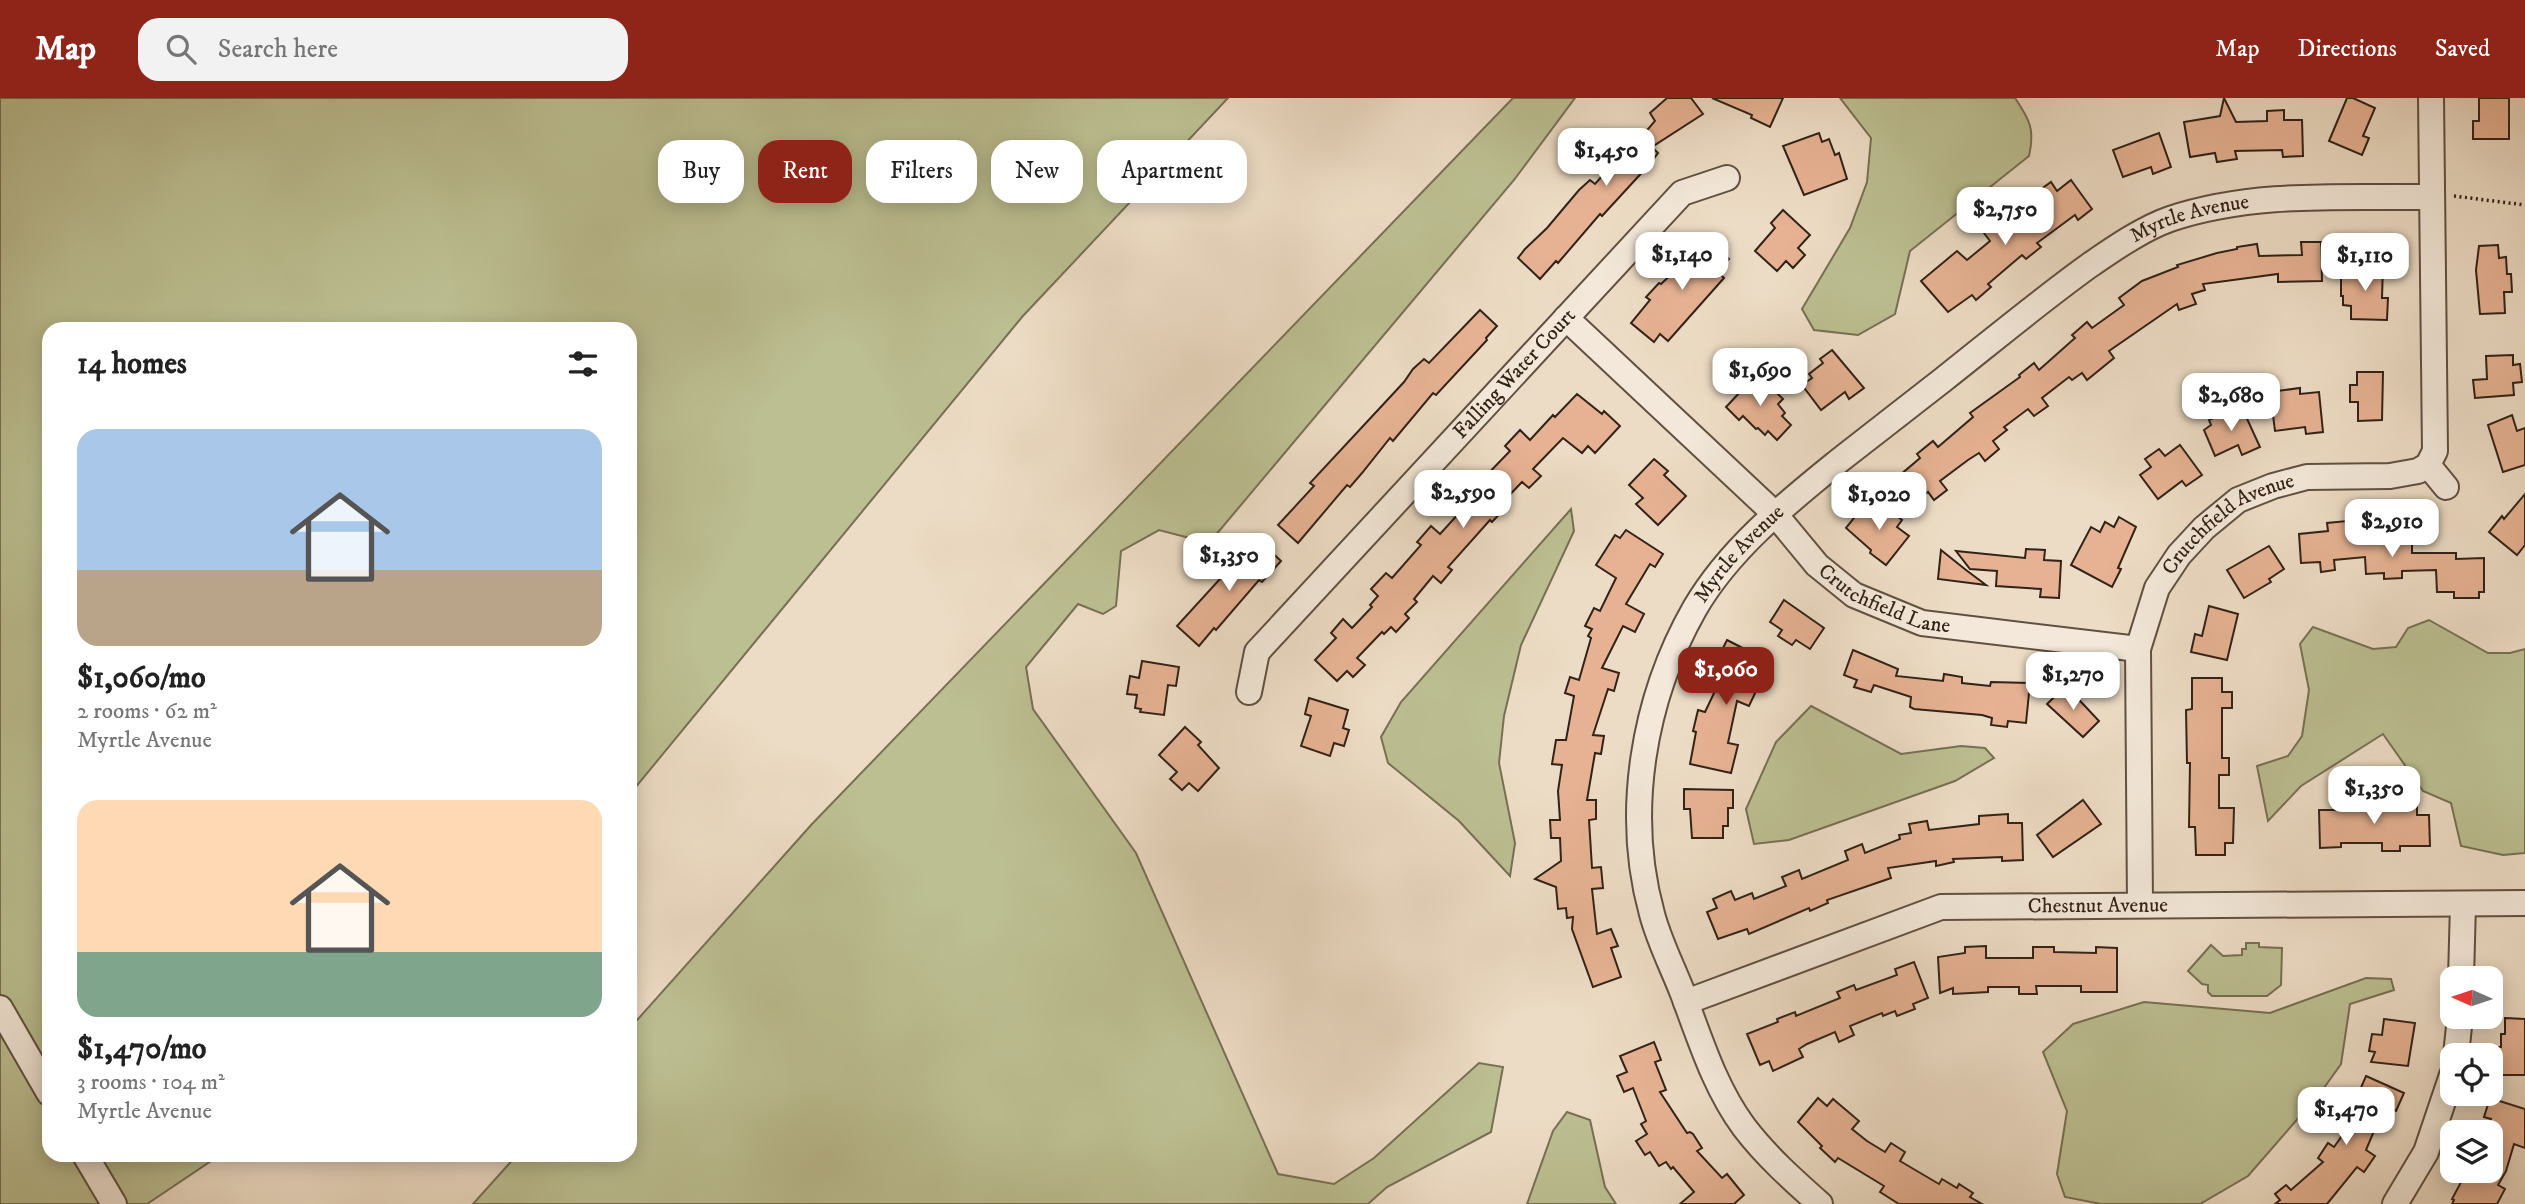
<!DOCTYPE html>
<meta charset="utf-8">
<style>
:root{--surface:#fff;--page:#f2f2f2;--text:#222;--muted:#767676;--accent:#8f2418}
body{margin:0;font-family:"IM FELL DW Pica",serif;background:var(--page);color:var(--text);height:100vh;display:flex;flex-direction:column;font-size:26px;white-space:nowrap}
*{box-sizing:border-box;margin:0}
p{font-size:23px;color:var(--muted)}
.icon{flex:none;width:38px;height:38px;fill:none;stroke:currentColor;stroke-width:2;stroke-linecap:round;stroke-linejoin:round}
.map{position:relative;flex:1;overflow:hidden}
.side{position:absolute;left:42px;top:224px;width:595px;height:840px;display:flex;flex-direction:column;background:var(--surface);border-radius:21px;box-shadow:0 4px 18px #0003}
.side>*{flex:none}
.hud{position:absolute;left:658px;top:42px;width:665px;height:63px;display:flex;gap:14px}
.needle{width:46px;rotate:273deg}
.tools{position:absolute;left:2440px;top:868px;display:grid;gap:14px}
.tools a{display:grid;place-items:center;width:63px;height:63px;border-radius:14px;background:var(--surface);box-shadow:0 4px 18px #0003;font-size:35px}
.price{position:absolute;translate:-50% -60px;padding:0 16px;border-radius:14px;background:#fff;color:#222;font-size:23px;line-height:46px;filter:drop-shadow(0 2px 4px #0008)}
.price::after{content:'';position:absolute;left:50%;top:42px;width:21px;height:16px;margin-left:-10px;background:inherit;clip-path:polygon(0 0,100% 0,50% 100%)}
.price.on{background:var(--accent);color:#fff}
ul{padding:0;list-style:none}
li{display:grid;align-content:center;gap:14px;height:371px;padding:0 35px}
li span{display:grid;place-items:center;height:217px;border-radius:21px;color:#555}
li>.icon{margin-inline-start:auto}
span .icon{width:126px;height:126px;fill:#fffc;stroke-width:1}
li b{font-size:30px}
h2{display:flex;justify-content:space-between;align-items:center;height:84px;padding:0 35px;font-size:30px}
.pill{padding:0 24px;border-radius:21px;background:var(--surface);box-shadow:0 4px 18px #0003;font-size:24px;line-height:63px}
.pill.on{background:var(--accent);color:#fff}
header{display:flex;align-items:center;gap:42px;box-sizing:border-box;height:98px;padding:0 35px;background:var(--accent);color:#fff}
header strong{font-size:33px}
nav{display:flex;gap:38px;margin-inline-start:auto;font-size:24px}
.search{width:490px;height:63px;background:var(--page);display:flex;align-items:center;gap:18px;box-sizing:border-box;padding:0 24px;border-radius:21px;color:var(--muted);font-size:26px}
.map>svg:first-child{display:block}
</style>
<header>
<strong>Map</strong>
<div class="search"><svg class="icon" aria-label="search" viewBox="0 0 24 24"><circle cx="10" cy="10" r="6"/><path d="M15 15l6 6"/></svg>Search here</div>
<nav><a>Map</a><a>Directions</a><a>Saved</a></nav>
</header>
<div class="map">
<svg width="2525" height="1106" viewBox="0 0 2525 1106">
<rect width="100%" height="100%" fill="#eddcc5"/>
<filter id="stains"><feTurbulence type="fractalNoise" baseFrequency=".00286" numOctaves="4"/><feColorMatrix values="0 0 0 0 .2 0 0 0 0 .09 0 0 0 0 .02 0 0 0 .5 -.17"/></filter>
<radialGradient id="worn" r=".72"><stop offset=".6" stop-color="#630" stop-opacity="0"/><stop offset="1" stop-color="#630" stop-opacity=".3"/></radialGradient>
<g fill="#bcbf92" stroke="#777054" stroke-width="2">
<polygon points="0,0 1228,0 1022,219 630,696 630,231 49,231 49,982 0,898"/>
<polygon points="1513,0 1575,0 1514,82 1209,445 1159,432 1121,453 1116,508 1103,516 1078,506 1026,569 1033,611 1136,755 1278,1076 1334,1086 1374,1060 1479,965 1503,969 1491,1034 1387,1089 1368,1106 473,1106 517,1057 630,1057 630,930 812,726"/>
<path d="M1840,0H2015C2030,22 2035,32 2029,58L1910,153L1895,216L1858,237L1814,232L1802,211L1850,130L1867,84L1871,40Z"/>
<polygon points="1571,411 1574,433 1521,547 1504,618 1499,665 1515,745 1510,778 1459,723 1388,665 1381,639 1401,604"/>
<polygon points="2429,522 2488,555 2510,555 2525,551 2525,755 2503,757 2461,748 2451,705 2423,693 2383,636 2301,688 2268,723 2257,668 2288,658 2302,638 2309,592 2300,546 2313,529 2373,551 2396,549 2408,530"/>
<polygon points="1811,608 1901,656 1961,648 1985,650 1994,660 1955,683 1789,742 1754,746 1746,711 1776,644"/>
<polygon points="2246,845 2259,845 2259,849 2282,850 2281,887 2267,898 2212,898 2208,894 2208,887 2202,886 2188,873 2211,847 2223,858 2242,857 2242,851 2246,851"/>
<polygon points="2366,880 2391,881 2394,892 2350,906 2341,966 2321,994 2248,1078 2200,1106 2101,1106 2065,1099 2057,1076 2067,1013 2043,954 2073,926 2144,904 2270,915"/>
<polygon points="0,921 49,1005 49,1057 79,1057 108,1106 0,1106"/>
<polygon points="1567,1014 1590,1022 1605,1089 1616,1106 1527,1106 1553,1033"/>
<polygon points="93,1057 220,1057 147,1106 121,1106"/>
</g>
<g fill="#e6b293" stroke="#322217" stroke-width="2">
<polygon points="1667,0 1691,0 1703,16 1652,49 1658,55 1647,69 1602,118 1600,116 1558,165 1556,163 1540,181 1518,160 1525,151 1547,130 1579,92 1590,82 1595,86 1628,50 1630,52 1655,23 1650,15"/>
<polygon points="1712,0 1783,0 1770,29 1751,20 1752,17"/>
<polygon points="2224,0 2236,24 2267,23 2267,13 2284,12 2284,22 2302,22 2303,58 2283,59 2282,52 2235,53 2237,61 2217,64 2215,55 2190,59 2184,24 2220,18"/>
<polygon points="2347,0 2353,0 2375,10 2363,38 2369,40 2362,57 2329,43"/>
<polygon points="2479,0 2509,0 2509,41 2473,41 2473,23 2479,23"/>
<polygon points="1819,35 1822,44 1829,41 1835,57 1839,55 1847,81 1804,97 1783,48"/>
<polygon points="2159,35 2171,69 2153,76 2151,69 2123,79 2113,52"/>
<polygon points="2071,82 2092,111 2078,122 2075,117 2037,145 2041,149 2026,161 2022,157 1988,186 1991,189 1976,202 1972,197 1948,214 1921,183 1957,153 1967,162 1990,143 1984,135 1997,125 2004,133 2043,103 2037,94 2051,84 2057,93"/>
<polygon points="1783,112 1810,137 1798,150 1805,157 1793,170 1786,163 1777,173 1755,153 1775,130 1771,125"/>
<polygon points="1703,136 1729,161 1717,173 1724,180 1668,243 1660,236 1654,244 1631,225 1650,202 1646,199 1659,185 1661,186 1695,154 1690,149"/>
<polygon points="2301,144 2321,144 2322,183 2278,184 2278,176 2203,186 2205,192 2192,196 2196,206 2179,212 2177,206 2109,253 2114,260 2087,282 2082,275 2072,282 2069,279 2042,300 2048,308 2034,318 2028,311 2004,329 2007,332 1993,343 1999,351 1985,363 1979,355 1968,362 1940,383 1947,392 1934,402 1928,394 1917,402 1899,378 1920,360 1917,356 1933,343 1938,349 1973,319 1970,315 2020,279 2019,277 2034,265 2039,272 2075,240 2072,237 2087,224 2092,230 2124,207 2119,200 2142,183 2178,169 2177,167 2217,155 2237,151 2237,149 2257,146 2259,158 2302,157"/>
<polygon points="2498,147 2499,160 2506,159 2507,176 2511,176 2512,194 2504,194 2505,215 2480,216 2476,172 2479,148"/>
<polygon points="2351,168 2383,168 2382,200 2388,200 2387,222 2351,221 2351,208 2343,207 2343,198 2341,198 2341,179 2351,179"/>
<polygon points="1480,212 1497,228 1486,240 1487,242 1436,297 1433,295 1393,343 1390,340 1362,375 1350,389 1347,387 1298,445 1278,427 1314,388 1310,385 1404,284 1413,271 1424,261 1429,265"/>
<polygon points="1832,252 1864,290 1849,301 1845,294 1821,312 1802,287 1812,280 1809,276 1823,265 1820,261"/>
<polygon points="2513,257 2513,267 2520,266 2522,284 2513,285 2514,297 2475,300 2473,282 2487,281 2486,258"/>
<polygon points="2357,274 2383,274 2382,322 2358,323 2358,304 2350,304 2350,287 2357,287"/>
<polygon points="1757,276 1783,301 1778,306 1785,315 1782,318 1791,327 1777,342 1768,333 1765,337 1758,330 1756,331 1743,318 1739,322 1726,309"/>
<polygon points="2300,290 2300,296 2319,294 2323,334 2306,336 2305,329 2275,333 2270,294"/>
<polygon points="1577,296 1602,316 1604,313 1620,328 1595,355 1588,348 1582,355 1563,340 1533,371 1541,378 1529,390 1522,384 1501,406 1505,410 1492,424 1490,422 1448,469 1452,472 1441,485 1433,478 1414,501 1417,504 1405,516 1409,520 1396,534 1391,529 1384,536 1382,534 1357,560 1365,567 1353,579 1347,573 1337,583 1315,562 1336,540 1331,535 1343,521 1352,530 1372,509 1370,507 1378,498 1371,491 1386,475 1392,480 1421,447 1417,444 1431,428 1440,436 1461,413 1459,412 1468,403 1460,396 1475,381 1479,385 1510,353 1505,348 1520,332 1530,342 1553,317 1555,319"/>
<polygon points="2237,309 2239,313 2243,312 2260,349 2242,357 2238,347 2215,358 2204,332 2211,327 2209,322"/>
<polygon points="2512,317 2517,333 2525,330 2525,367 2503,374 2488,327"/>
<polygon points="2180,347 2202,377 2186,388 2182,383 2158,401 2140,377 2151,369 2145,361 2159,351 2165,358"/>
<polygon points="1654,361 1668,373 1664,377 1686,398 1658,427 1636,406 1643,400 1629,387"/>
<polygon points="2525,396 2525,447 2517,457 2489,434 2502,418 2504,421"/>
<polygon points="1866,405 1874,412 1880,405 1902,422 1897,429 1909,438 1886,467 1870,455 1871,452 1846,430"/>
<polygon points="2119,419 2136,429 2118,470 2121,471 2112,489 2071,467 2091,429 2100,434 2105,424 2114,429"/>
<polygon points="2347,423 2348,436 2387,435 2387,445 2412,444 2412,455 2456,455 2456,461 2484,460 2484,494 2479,494 2479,500 2454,500 2454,494 2437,494 2436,472 2402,473 2402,480 2384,481 2384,475 2366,476 2365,459 2334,462 2335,472 2321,474 2320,464 2301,465 2299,436 2328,433 2327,425"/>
<polygon points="1626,432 1663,456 1655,469 1650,466 1626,506 1644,516 1635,534 1623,528 1602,570 1619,575 1614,593 1608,591 1593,637 1604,638 1601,656 1595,655 1587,702 1596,702 1596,721 1589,722 1592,770 1601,769 1603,790 1592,791 1597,836 1611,831 1618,848 1611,850 1621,879 1593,889 1572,831 1573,819 1567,820 1566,810 1558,811 1556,789 1535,781 1561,763 1560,740 1551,740 1550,722 1560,722 1558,693 1562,667 1552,666 1556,642 1566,642 1574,598 1565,595 1570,579 1579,582 1591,540 1588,538 1592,531 1585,528 1594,510 1600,513 1616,480 1596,467 1615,437 1620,440"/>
<polygon points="1262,445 1281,463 1262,484 1259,482 1216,532 1214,530 1199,548 1177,528 1250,448 1255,452"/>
<polygon points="2269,448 2284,471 2269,481 2271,484 2244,500 2227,472"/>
<polygon points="2026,451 2045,452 2044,462 2061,463 2059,500 2040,499 2041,491 1996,488 1997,473 1970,471 1956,453 2025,460"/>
<polygon points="1941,452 1966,472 1986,487 1938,481"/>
<polygon points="1784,502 1824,530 1810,551 1796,542 1792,547 1778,538 1782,532 1770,524"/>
<polygon points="2209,508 2238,516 2227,562 2191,554 2195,536 2202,538"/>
<polygon points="1727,542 1762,560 1760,563 1768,568 1749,608 1737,603 1728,645 1738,647 1731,675 1690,666 1696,634 1693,633 1698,612 1705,614 1716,591 1712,589 1723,562 1718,560"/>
<polygon points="1853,552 1898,571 1896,578 1943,583 1944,576 1962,579 1962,585 1990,588 1991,584 2030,585 2026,625 2008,623 2007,629 1991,627 1992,620 1982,617 1914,611 1910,609 1911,599 1874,587 1871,594 1854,589 1857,582 1844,577"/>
<polygon points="1142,563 1179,569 1176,588 1168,587 1164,617 1140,614 1141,611 1135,610 1137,597 1127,596 1130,578 1139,580"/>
<polygon points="2192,580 2222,580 2222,594 2232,594 2232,610 2222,610 2222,660 2229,660 2229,677 2219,677 2219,710 2234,710 2233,745 2225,745 2225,757 2196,757 2195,729 2189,729 2190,665 2187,665 2186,612 2192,611"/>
<polygon points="2066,588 2099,623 2083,639 2047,606"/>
<polygon points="1309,600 1348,612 1343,630 1349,632 1344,648 1334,645 1330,658 1301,648 1311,618 1305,616"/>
<polygon points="1185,629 1201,644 1198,647 1219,670 1198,693 1189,685 1182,692 1170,681 1177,674 1159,657"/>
<polygon points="1684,691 1733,692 1733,710 1728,710 1728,728 1723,728 1723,740 1692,740 1690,711 1684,711"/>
<polygon points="2375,701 2375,709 2417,708 2417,717 2429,717 2430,748 2400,748 2400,753 2382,753 2382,745 2341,745 2341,749 2320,750 2319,712 2347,712 2347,702"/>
<polygon points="2083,702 2101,726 2053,759 2037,737"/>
<polygon points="2008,716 2008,725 2022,725 2023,762 2002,763 2002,759 1953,761 1954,764 1936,768 1936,763 1888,770 1891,780 1827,802 1828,805 1810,813 1809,810 1749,836 1747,831 1718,841 1707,814 1717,810 1713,801 1731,793 1735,802 1752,795 1754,801 1786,788 1782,779 1799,772 1802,781 1848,762 1845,753 1862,746 1865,755 1900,741 1899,737 1911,735 1909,726 1927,723 1929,732 1979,726 1979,718"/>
<polygon points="1986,848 1986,860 2033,860 2033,849 2054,849 2054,854 2096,855 2096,849 2117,850 2117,894 2081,894 2081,888 2036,888 2037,896 2019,896 2019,889 1988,889 1988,894 1953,896 1953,890 1940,895 1938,859 1965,855 1965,849"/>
<polygon points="1914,864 1928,900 1913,906 1915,911 1897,918 1895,913 1883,918 1882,915 1850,928 1854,937 1839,944 1835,934 1807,946 1799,951 1803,959 1773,973 1769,963 1760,967 1747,936 1778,924 1777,921 1795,914 1796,918 1840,900 1837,894 1854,887 1856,892 1897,877 1895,871"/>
<polygon points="2505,920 2525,921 2525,977 2500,977 2499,949 2501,949 2501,936 2505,936"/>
<polygon points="2384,921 2415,925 2408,968 2371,964 2375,954 2369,953 2372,936 2382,937"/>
<polygon points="1654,944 1661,962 1655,964 1666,992 1660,994 1687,1035 1690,1034 1693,1036 1702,1050 1697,1053 1722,1080 1727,1076 1744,1097 1734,1106 1680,1106 1694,1094 1673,1069 1671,1071 1666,1064 1659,1068 1650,1054 1645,1057 1636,1043 1647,1036 1641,1026 1646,1023 1633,990 1624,994 1617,978 1627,974 1620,958"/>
<polygon points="2366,978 2404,995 2396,1013 2388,1009 2383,1023 2379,1021 2366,1052 2375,1058 2364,1074 2357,1069 2327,1106 2275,1106 2280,1102 2275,1096 2286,1087 2291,1092 2323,1064 2318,1060 2328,1045 2334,1049 2354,1021 2350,1019 2353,1012 2346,1009 2354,990 2360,992"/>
<polygon points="1818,1000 1827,1008 1833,1001 1859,1023 1852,1031 1867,1043 1885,1054 1891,1045 1905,1054 1900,1063 1939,1086 1942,1081 1957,1090 1959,1086 1973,1095 1970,1099 1982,1106 1899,1106 1880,1094 1884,1088 1838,1060 1835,1064 1820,1050 1822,1048 1798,1024"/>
<polygon points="2490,1000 2525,1011 2525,1050 2514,1046 2506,1073 2498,1087 2505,1091 2497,1106 2452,1106 2454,1102 2452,1101 2467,1073 2490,1073 2490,1034 2486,1034 2491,1021 2484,1019"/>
</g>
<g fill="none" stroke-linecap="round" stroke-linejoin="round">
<defs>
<g id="minor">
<path id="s1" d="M1566,220L1774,415L1817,467L1854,497L1922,525L2138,551"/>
<polyline points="2428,367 2446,389"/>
<path id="s2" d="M1249,594L1257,554L1682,95L1727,80"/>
<path id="s3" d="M2140,806L2138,551L2157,490L2179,457L2204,430L2238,402L2273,388L2307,379L2390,378L2418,373L2428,367L2435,353L2431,0"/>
<polyline points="2461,880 2463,806"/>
<path id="s4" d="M1686,904L1941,809L2525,805"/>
<polyline points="0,910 49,995"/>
<polyline points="2456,957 2460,919"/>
<polyline points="85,1057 114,1106"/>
<path id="s5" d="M1820,1106C1793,1082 1766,1058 1744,1029C1715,990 1700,941 1683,896C1673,870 1659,843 1652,816C1624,715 1643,601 1695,510C1730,450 1787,405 1840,362C1875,335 1909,308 1944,281C1992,243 2040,203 2090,167C2115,150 2142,131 2170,121C2254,93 2343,100 2431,99"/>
<polyline points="2395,1106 2426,1054 2452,977"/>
</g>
</defs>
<use href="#minor" stroke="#615042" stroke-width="28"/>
<polyline stroke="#322217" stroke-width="3.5" stroke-dasharray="2 3.5" stroke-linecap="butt" points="2454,98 2525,107"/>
<use href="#minor" stroke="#f3e8d9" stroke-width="24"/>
</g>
<g text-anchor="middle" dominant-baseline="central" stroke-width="6" stroke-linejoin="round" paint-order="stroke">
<g font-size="21" fill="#322217" stroke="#f3e8d9">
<text stroke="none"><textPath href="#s5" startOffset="1295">Myrtle Avenue</textPath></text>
<text stroke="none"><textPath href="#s2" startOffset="420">Falling Water Court</textPath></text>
<text stroke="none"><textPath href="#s3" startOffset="418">Crutchfield Avenue</textPath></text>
<text stroke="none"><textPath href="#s5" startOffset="728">Myrtle Avenue</textPath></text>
<text stroke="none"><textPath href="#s1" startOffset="430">Crutchfield Lane</textPath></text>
<text stroke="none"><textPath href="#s4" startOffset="429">Chestnut Avenue</textPath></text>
</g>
</g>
<rect width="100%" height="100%" filter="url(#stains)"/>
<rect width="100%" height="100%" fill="url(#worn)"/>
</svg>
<div class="tools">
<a><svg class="needle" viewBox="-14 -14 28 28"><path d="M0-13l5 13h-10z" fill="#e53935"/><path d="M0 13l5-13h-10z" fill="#767676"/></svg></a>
<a><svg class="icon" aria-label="locate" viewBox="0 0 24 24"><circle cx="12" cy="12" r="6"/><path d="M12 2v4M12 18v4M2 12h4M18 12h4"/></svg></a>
<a><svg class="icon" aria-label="layers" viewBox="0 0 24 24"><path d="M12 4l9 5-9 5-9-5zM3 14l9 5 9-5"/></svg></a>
</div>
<b class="price" style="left:1606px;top:90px">$1,450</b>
<b class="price" style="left:2005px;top:149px">$2,750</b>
<b class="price" style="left:1682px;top:194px">$1,140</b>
<b class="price" style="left:2365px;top:195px">$1,110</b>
<b class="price" style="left:1760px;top:310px">$1,690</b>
<b class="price" style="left:2231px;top:335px">$2,680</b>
<b class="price" style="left:1463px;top:432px">$2,590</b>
<b class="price" style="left:1879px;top:434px">$1,020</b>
<b class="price" style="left:2392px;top:461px">$2,910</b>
<b class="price" style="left:1229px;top:495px">$1,350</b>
<b class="price on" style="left:1726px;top:609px">$1,060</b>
<b class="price" style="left:2073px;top:614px">$1,270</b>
<b class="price" style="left:2374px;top:728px">$1,350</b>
<b class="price" style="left:2346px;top:1049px">$1,470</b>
<div class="hud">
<a class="pill">Buy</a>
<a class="pill on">Rent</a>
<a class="pill">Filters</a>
<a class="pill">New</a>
<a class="pill">Apartment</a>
</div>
<section class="side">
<h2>14 homes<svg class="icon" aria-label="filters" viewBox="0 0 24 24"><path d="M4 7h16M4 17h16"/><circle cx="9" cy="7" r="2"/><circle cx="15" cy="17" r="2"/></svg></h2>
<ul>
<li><span style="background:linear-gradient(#a9c7e8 65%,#b9a48a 0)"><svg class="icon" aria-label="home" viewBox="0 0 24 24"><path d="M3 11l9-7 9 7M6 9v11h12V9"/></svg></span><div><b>$1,060/mo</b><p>2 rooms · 62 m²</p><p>Myrtle Avenue</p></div></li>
<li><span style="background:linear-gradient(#ffd9b3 70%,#7fa58c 0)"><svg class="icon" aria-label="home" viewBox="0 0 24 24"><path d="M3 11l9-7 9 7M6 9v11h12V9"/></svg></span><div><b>$1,470/mo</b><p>3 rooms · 104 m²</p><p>Myrtle Avenue</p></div></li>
</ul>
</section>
</div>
